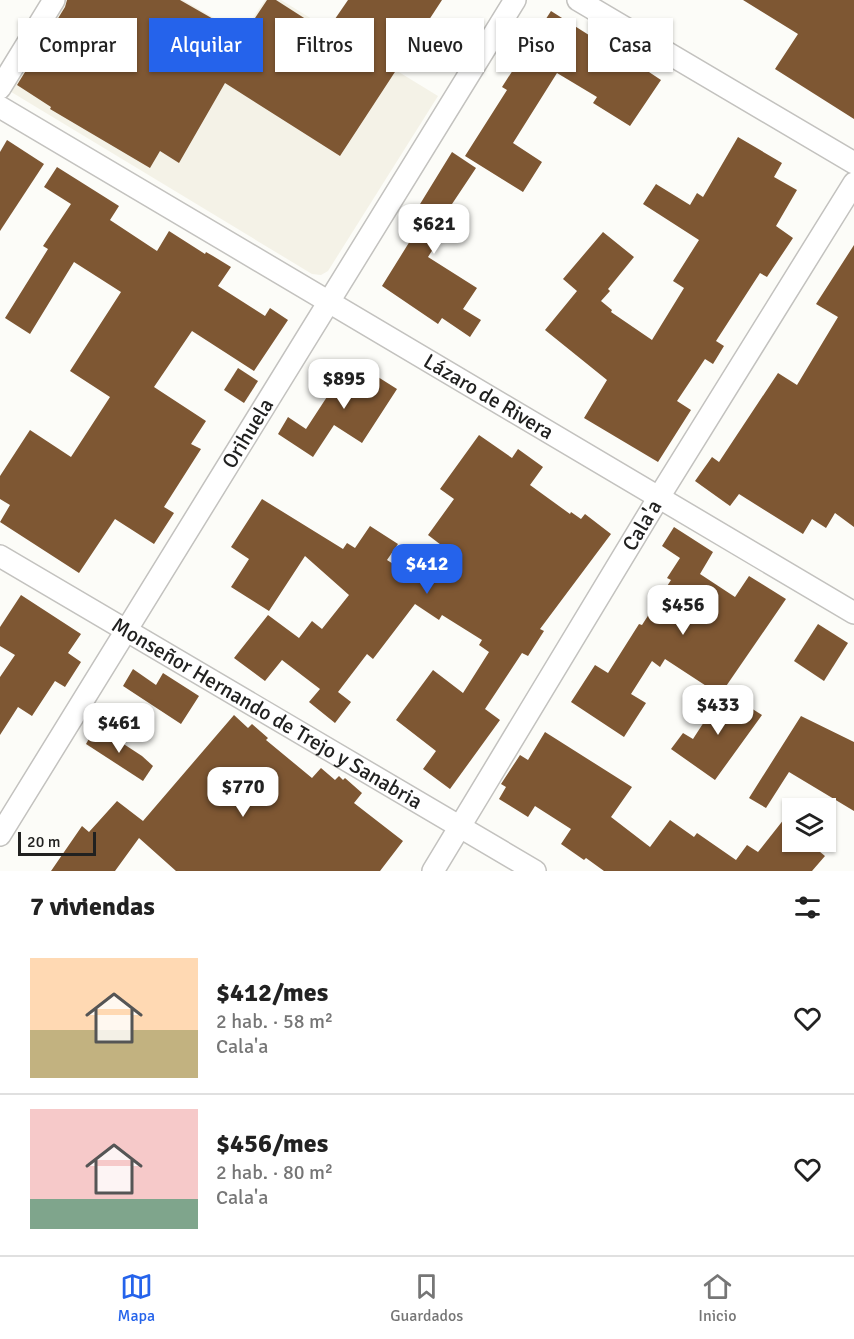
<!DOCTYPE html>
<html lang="es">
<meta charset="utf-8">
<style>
:root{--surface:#fff;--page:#f2f2f2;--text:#222;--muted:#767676;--line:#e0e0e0;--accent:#2563eb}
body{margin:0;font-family:Signika,sans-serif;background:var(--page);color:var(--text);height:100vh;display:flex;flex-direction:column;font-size:22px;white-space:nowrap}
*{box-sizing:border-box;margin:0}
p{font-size:20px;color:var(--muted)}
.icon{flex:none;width:33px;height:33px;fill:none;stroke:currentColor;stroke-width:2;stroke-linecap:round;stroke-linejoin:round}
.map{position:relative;height:871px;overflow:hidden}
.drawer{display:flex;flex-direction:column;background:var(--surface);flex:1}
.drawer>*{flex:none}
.guide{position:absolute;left:18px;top:18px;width:819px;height:54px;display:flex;gap:12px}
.controls{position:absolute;left:782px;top:798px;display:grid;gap:12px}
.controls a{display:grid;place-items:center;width:54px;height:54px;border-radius:0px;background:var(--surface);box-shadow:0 2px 4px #0004;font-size:30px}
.scale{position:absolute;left:18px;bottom:15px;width:78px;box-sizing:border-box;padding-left:6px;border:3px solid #212120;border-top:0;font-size:16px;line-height:21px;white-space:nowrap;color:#212120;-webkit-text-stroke:4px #fcfcf8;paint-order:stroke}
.price{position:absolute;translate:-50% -51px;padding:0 14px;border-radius:12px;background:#fff;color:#222;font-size:20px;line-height:39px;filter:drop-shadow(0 2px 3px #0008)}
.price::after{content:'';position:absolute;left:50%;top:36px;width:18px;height:14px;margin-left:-9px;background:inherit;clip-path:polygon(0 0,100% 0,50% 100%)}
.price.current{background:var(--accent);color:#fff}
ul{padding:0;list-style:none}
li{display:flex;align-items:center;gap:18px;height:150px;padding:0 30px}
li+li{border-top:2px solid var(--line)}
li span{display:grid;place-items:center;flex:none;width:168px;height:120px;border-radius:0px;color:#555}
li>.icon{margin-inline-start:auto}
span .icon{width:72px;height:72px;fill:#fffc;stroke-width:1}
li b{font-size:26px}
h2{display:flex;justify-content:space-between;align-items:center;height:72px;padding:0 30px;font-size:26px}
.pill{padding:0 21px;border-radius:0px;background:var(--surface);box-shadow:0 2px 4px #0004;font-size:21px;line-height:54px}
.pill.current{background:var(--accent);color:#fff}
.menu{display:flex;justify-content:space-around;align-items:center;height:84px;border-top:2px solid var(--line);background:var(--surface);font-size:16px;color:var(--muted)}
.menu a{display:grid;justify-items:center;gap:3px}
.menu .current{color:var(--accent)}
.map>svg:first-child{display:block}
</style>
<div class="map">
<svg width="854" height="871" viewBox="0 0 854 871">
<rect width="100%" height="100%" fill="#fcfcf8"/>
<polygon fill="#f4f2e7" points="65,0 183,0 242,34 265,0 281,0 438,96 328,271 321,275 312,274 8,90"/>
<g fill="#7e5733">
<polygon points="67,0 180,0 243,36 267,0 276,0 326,32 348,0 442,0 340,156 225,83 179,163 160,151 150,168 50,109 51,107 17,85 65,7"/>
<polygon points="743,0 854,0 854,119 775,69 798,34"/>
<polygon points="551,11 592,37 598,28 648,60 643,68 661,80 630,126 593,103 597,97 557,73 513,143 542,162 523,192 465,156 507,90 502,87"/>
<polygon points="738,137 782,163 774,177 797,190 776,226 793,238 767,277 760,273 716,341 724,346 713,364 705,359 677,401 691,410 658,462 584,418 607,380 545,330 577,291 563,279 603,232 634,257 608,289 610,291 601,301 612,310 611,312 652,340 684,288 673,281 699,240 643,204 656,184 690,205 697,193 703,197"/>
<polygon points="7,140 44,164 0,231 0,152"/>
<polygon points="452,152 476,168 442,219 449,224 428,257 477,288 463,309 481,320 470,337 442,318 438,324 382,286 410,241 401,235"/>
<polygon points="57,167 119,206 110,220 157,251 169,231 205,254 206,252 213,256 231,267 218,286 265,316 270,308 288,320 254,371 192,331 154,387 206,421 191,444 201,449 164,507 174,513 154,544 115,519 79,573 0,522 10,505 0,499 0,476 30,430 71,457 110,397 70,371 121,292 74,262 30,334 5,318 48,249 43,246 71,204 44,187"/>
<polygon points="854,245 854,527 835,513 826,528 812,519 803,534 739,494 730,506 695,481 712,457 719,462 778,373 797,385 838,317 816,304"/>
<polygon points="351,360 397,389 362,443 334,425 313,457 278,434 288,417 306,429"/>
<polygon points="238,368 258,381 244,403 224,390"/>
<polygon points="479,435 512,458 518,449 543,467 530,485 570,514 571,512 581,519 585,514 611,534 540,629 544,631 528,656 522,653 485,709 500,720 450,789 423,769 436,751 396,720 433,670 463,693 489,652 479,645 482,640 442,615 439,620 415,604 373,659 367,654 338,692 351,702 335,723 309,702 320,689 282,660 265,681 234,658 268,615 299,638 312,621 322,629 349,595 305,556 269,611 231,587 249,559 231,547 262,499 343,549 347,543 355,548 370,526 398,544 387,560 423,583 445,548 428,535 454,499 440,489"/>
<polygon points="674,527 713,552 700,574 735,597 749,576 786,599 720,695 665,659 660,667 652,661 631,694 646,703 624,737 571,702 595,665 608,673 639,624 642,625 671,580 667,578 680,558 662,546"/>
<polygon points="21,595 81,634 68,653 81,662 65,687 55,681 32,716 18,707 0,735 0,677 15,655 0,646 0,627"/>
<polygon points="818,624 848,643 824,681 794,661"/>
<polygon points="133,669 156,685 163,673 199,696 181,724 123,686"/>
<polygon points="724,691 762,715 715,780 671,749 683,733 693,739"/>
<polygon points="234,715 248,728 252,724 268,738 266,740 312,778 321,768 335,780 339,776 343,780 345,778 362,793 354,803 403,841 380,871 176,871 139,838 115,871 51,871 82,826 89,832 117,801 143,821"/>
<polygon points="801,716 854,742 854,811 789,772 766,808 749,798"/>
<polygon points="96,726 142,756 153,766 143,781 86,744"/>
<polygon points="545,732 632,787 611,817 650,847 670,820 694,837 697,833 736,860 747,845 758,852 792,809 792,842 808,842 825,856 812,871 604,871 586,858 584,860 561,844 571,829 535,806 528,817 499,799 506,787 501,784 520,755 528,760"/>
</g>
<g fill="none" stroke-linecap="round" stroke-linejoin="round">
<defs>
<g id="minor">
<polyline points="578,0 854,163"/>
<polyline points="0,88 54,0"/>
<path id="s1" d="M0,107L854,613"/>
<path id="s2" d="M0,556L535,871"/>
<path id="s3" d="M0,835L515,0"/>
<path id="s4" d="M433,871L659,497L854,183"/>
</g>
</defs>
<use href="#minor" stroke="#c3c2bf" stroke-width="24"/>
<use href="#minor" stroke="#fff" stroke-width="21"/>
</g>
<g text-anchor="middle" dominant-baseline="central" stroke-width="6" stroke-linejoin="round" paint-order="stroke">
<g font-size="21" fill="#212120" stroke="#fcfcf8">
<text stroke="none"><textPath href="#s1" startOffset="568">Lázaro de Rivera</textPath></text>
<text stroke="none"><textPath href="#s3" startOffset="472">Orihuela</textPath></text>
<text stroke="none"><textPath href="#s4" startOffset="404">Cala'a</textPath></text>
<text stroke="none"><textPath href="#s2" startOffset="310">Monseñor Hernando de Trejo y Sanabria</textPath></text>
</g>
</g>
</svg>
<div class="controls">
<a><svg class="icon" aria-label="layers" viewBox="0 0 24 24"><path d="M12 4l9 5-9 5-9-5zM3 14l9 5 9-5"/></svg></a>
</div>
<div class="scale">20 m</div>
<b class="price" style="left:434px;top:255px">$621</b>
<b class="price" style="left:344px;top:410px">$895</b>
<b class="price current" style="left:427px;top:595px">$412</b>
<b class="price" style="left:683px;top:636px">$456</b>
<b class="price" style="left:718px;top:736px">$433</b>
<b class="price" style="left:119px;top:754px">$461</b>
<b class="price" style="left:243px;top:818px">$770</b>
<div class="guide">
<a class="pill">Comprar</a>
<a class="pill current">Alquilar</a>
<a class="pill">Filtros</a>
<a class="pill">Nuevo</a>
<a class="pill">Piso</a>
<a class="pill">Casa</a>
</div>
</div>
<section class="drawer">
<h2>7 viviendas<svg class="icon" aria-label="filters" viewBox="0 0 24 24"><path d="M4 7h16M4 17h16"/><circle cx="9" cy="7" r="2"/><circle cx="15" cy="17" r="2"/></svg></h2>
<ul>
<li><span style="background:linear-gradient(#ffd9b3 60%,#c2b280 0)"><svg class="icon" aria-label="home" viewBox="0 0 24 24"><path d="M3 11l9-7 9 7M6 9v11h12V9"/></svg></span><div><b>$412/mes</b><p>2 hab. · 58 m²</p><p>Cala'a</p></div><svg class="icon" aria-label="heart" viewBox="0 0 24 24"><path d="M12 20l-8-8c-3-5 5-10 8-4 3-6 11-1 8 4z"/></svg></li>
<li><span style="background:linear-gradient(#f6c9c9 75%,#7fa58c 0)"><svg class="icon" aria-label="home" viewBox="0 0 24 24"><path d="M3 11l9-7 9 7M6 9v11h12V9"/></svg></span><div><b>$456/mes</b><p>2 hab. · 80 m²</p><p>Cala'a</p></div><svg class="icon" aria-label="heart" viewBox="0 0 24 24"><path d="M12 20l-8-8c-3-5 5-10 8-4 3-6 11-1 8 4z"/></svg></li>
</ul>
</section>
<nav class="menu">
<a class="current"><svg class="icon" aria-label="map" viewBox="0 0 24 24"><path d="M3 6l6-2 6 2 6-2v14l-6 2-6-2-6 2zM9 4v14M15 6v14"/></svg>Mapa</a>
<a><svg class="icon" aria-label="saved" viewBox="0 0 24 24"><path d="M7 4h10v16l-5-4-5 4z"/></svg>Guardados</a>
<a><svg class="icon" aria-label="home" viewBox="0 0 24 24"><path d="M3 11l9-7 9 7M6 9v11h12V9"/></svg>Inicio</a>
</nav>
